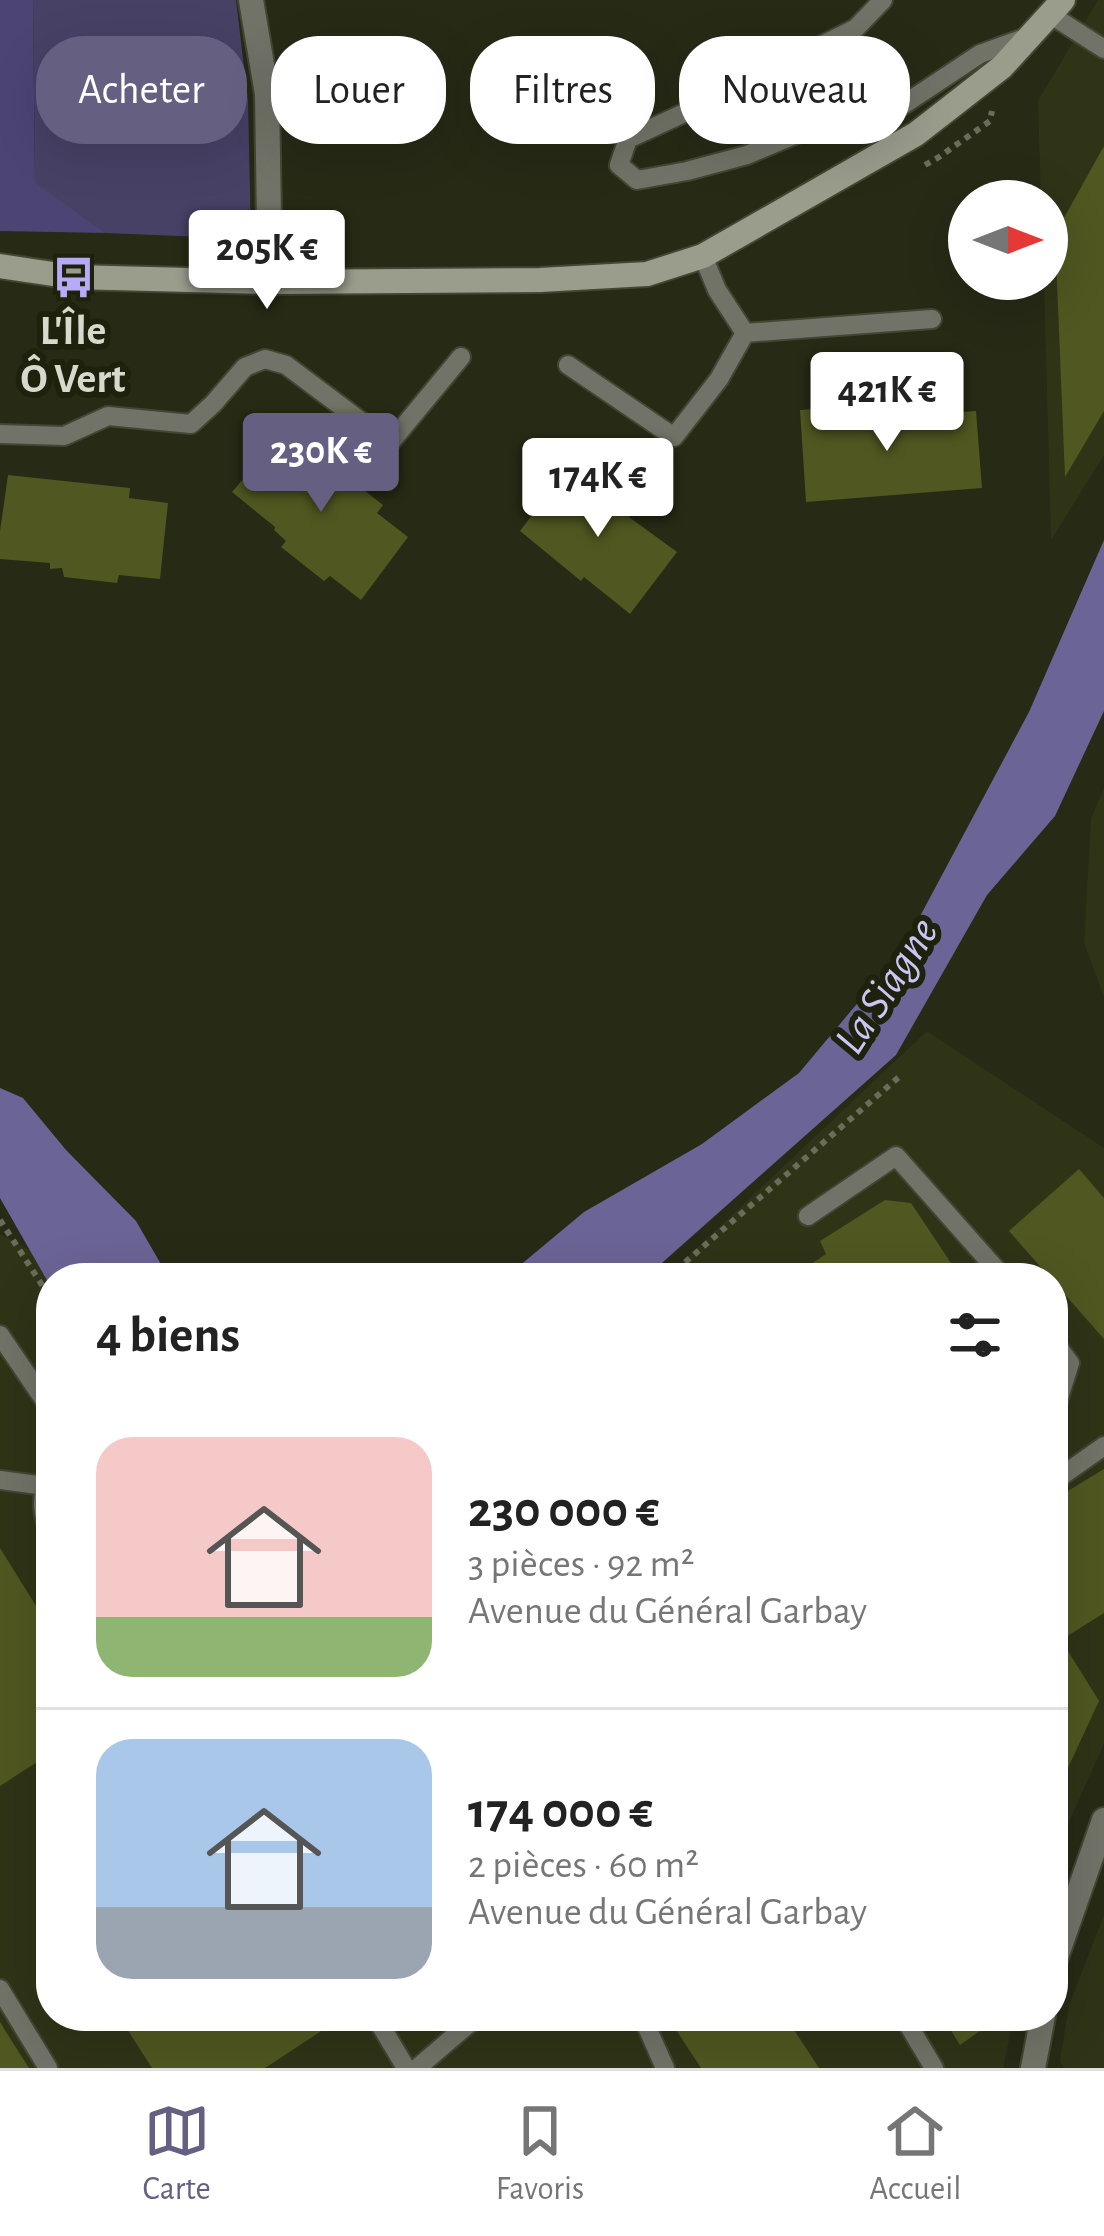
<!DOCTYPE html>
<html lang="fr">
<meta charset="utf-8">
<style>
:root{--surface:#fff;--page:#f6f6f6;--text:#222;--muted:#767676;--line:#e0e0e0;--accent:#656082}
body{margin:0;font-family:"Alegreya Sans",sans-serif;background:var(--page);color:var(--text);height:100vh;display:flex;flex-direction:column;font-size:45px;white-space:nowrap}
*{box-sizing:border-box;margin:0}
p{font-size:39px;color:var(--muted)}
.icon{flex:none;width:66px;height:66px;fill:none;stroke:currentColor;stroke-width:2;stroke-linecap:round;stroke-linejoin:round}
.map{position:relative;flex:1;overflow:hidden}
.panel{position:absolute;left:36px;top:1263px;width:1032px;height:768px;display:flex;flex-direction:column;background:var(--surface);border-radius:48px;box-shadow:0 12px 48px #0002}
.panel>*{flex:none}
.top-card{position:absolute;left:36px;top:36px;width:1032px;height:108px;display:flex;gap:24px}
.needle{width:78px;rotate:90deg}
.fabs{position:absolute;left:948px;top:180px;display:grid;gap:24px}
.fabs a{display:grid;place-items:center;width:120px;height:120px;border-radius:50%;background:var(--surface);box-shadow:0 12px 48px #0002;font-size:60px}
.price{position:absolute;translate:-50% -102px;padding:0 27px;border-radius:12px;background:#fff;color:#222;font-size:39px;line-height:78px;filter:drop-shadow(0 3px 6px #0008)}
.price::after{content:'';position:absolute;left:50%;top:72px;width:36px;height:27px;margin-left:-18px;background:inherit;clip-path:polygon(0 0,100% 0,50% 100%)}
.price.on{background:var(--accent);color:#fff}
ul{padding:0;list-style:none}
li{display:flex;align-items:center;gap:36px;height:300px;padding:0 60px}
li+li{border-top:3px solid var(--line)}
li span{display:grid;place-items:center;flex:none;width:336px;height:240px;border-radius:36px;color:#555}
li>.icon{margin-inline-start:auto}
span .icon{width:144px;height:144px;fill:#fffc;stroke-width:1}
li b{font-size:51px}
h2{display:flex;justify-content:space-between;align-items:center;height:144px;padding:0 60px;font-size:51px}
.chip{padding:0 42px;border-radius:48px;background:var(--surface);box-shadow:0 12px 48px #0002;font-size:42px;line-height:108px}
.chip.on{background:var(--accent);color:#fff}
.tabs{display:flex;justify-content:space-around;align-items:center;height:168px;border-top:3px solid var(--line);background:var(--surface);font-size:33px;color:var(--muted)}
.tabs a{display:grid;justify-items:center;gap:6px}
.tabs .on{color:var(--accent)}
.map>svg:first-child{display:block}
</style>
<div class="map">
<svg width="1104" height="2068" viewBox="0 0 1104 2068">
<rect width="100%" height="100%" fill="#272a15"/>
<g fill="#2f3417">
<polygon points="1098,0 1104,0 1104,455 1051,540 1044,279 1047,279 1047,201 1041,201 1038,101"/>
<polygon points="1104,788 1104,997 1084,943 1091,819"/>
<polygon points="927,1031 1104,1148 1104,1744 1053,1857 1053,1278 665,1278"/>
<polygon points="0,1234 83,1278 51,1278 51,2016 1014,2016 1003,2068 0,2068"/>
<polygon points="1104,1915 1104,2068 1064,2068 1060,2061 1069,2005"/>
</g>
<polygon fill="#474166" points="33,0 236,0 248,101 251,239 106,233 35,184"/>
<polygon fill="#4c4474" points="0,0 33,0 35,183 106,233 0,231"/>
<g fill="#6b6496">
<polygon points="1104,540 1104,711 1055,816 987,895 896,1055 645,1278 508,1278 512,1272 584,1212 702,1144 799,1073 902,950 1029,712"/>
<polygon points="0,1088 23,1098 66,1150 136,1221 169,1278 51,1278 51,1285 48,1282 0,1198"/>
</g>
<g fill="#505720">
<polygon points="506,42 533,67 538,62 580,103 554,128 539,114 526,127 485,87 495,78 483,66"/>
<polygon points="392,56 395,91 327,98 323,64"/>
<polygon points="1104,146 1104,411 1065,477 1055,234"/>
<polygon points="865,405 865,419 976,411 982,488 806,502 800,410"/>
<polygon points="286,429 383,505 377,513 408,537 361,600 330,576 324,581 281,547 286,541 274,530 275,527 232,492"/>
<polygon points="570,465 632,511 629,517 677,552 630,614 584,577 581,581 520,531"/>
<polygon points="8,475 130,488 129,498 168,503 160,579 119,575 117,583 64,577 62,568 50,569 50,563 0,559 0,531"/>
<polygon points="1079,1169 1104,1198 1104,1339 1009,1231"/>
<polygon points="885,1200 911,1203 961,1278 790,1278 826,1254 820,1241"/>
<polygon points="1104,1469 1104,1613 1061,1640 1099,1701 1066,1772 1053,1780 1053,1500"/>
<polygon points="0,1548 51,1630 51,1753 0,1786"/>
<polygon points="148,2016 323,2016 329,2026 265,2068 152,2068 127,2029"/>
<polygon points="667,2016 785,2016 819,2068 701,2068"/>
<polygon points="942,2016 986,2016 984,2028 960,2045"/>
<polygon points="0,2022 8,2035 29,2068 0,2068"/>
</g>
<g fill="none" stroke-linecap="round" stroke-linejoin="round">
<defs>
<g id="lane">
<polyline points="883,0 856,28 721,96 628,139 619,165 637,180 687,171 747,155 818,125 903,105 980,54 1027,37"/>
<polyline points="1051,15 1104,49"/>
<polyline points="745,333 932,319"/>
<polyline points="568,365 674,437 719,379 745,333 717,290 703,256"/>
<polyline points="0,434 64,436 108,416 191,424 213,404 245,367 265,359 286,365 390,443 461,357"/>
<polyline points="808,1216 896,1156 1004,1278"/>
<polyline points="0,1335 51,1410"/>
<polyline points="1053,1340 1070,1363 1057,1404 1053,1407"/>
<path d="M51,1477C38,1497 43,1516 51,1536"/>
<polyline points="0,1480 45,1486"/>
<polyline points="1053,1482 1104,1446"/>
<polyline points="0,1989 48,2068"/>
<polyline points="375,2016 406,2068"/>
<polyline points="642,2016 665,2068"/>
<polyline points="903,2016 934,2068"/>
<polyline points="417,2068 478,2016"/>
</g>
<g id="street">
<polyline points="251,0 267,94 270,282"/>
<polyline points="1053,1966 1104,1820"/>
<polyline points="1033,2068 1043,2016"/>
</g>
<polyline id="secondary" points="0,266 73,277 270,282 540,280 647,274 703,256 916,134 1002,67 1063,0"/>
</defs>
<use href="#lane" stroke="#434632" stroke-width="22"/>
<use href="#street" stroke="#434632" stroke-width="28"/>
<use href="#secondary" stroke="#434632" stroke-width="28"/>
<g stroke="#6a6d5b" stroke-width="6" stroke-dasharray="6 6" stroke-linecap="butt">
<polyline points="925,165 939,157 990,121 992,111"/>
<polyline points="0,1220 51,1299"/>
<polyline points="667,1278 899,1077"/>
</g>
<use href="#lane" stroke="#717368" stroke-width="18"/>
<use href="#street" stroke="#717368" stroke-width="24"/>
<use href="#secondary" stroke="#9a9d8c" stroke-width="24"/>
</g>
<defs>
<symbol id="bus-bare" viewBox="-9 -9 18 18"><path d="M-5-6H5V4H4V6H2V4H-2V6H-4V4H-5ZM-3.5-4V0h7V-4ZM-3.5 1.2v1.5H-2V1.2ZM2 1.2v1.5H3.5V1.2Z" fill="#b7abf8" stroke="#1e210c" stroke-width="2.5" paint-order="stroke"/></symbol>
</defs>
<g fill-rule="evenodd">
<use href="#bus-bare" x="44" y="248" width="59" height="59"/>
</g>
<g text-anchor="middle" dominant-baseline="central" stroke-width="12" stroke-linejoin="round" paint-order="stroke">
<g font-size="42" font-weight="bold" fill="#d6d9cc" stroke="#1e210c">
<text x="73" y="331">L'Île<tspan x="73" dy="48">Ô Vert</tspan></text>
</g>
<g font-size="45" font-style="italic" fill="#cac5f4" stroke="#1e210c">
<text transform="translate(887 986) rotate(-57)">La Siagne</text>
</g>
</g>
</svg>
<div class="fabs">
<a><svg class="needle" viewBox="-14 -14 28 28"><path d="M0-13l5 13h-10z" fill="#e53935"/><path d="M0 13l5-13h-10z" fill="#767676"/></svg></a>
</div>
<b class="price" style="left:267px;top:312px">205K €</b>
<b class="price" style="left:887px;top:454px">421K €</b>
<b class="price on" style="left:321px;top:515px">230K €</b>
<b class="price" style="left:598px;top:540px">174K €</b>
<div class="top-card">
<a class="chip on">Acheter</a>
<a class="chip">Louer</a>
<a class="chip">Filtres</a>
<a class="chip">Nouveau</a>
</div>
<section class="panel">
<h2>4 biens<svg class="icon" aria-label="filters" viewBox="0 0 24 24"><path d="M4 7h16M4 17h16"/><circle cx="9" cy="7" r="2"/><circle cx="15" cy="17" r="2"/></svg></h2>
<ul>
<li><span style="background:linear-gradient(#f6c9c9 75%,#8fb573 0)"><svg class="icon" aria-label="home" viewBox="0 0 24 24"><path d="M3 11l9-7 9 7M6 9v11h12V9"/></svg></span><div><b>230 000 €</b><p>3 pièces · 92 m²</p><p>Avenue du Général Garbay</p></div></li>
<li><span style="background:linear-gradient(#a9c7e8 70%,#9aa5b1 0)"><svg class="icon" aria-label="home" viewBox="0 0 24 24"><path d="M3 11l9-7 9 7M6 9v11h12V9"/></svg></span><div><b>174 000 €</b><p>2 pièces · 60 m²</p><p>Avenue du Général Garbay</p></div></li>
</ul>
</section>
</div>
<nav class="tabs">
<a class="on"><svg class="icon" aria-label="map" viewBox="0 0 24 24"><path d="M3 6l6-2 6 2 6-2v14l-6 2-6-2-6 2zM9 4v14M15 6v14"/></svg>Carte</a>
<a><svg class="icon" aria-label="saved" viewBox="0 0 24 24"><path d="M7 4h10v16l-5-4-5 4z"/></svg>Favoris</a>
<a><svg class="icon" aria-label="home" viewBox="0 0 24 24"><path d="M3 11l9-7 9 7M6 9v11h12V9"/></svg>Accueil</a>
</nav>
